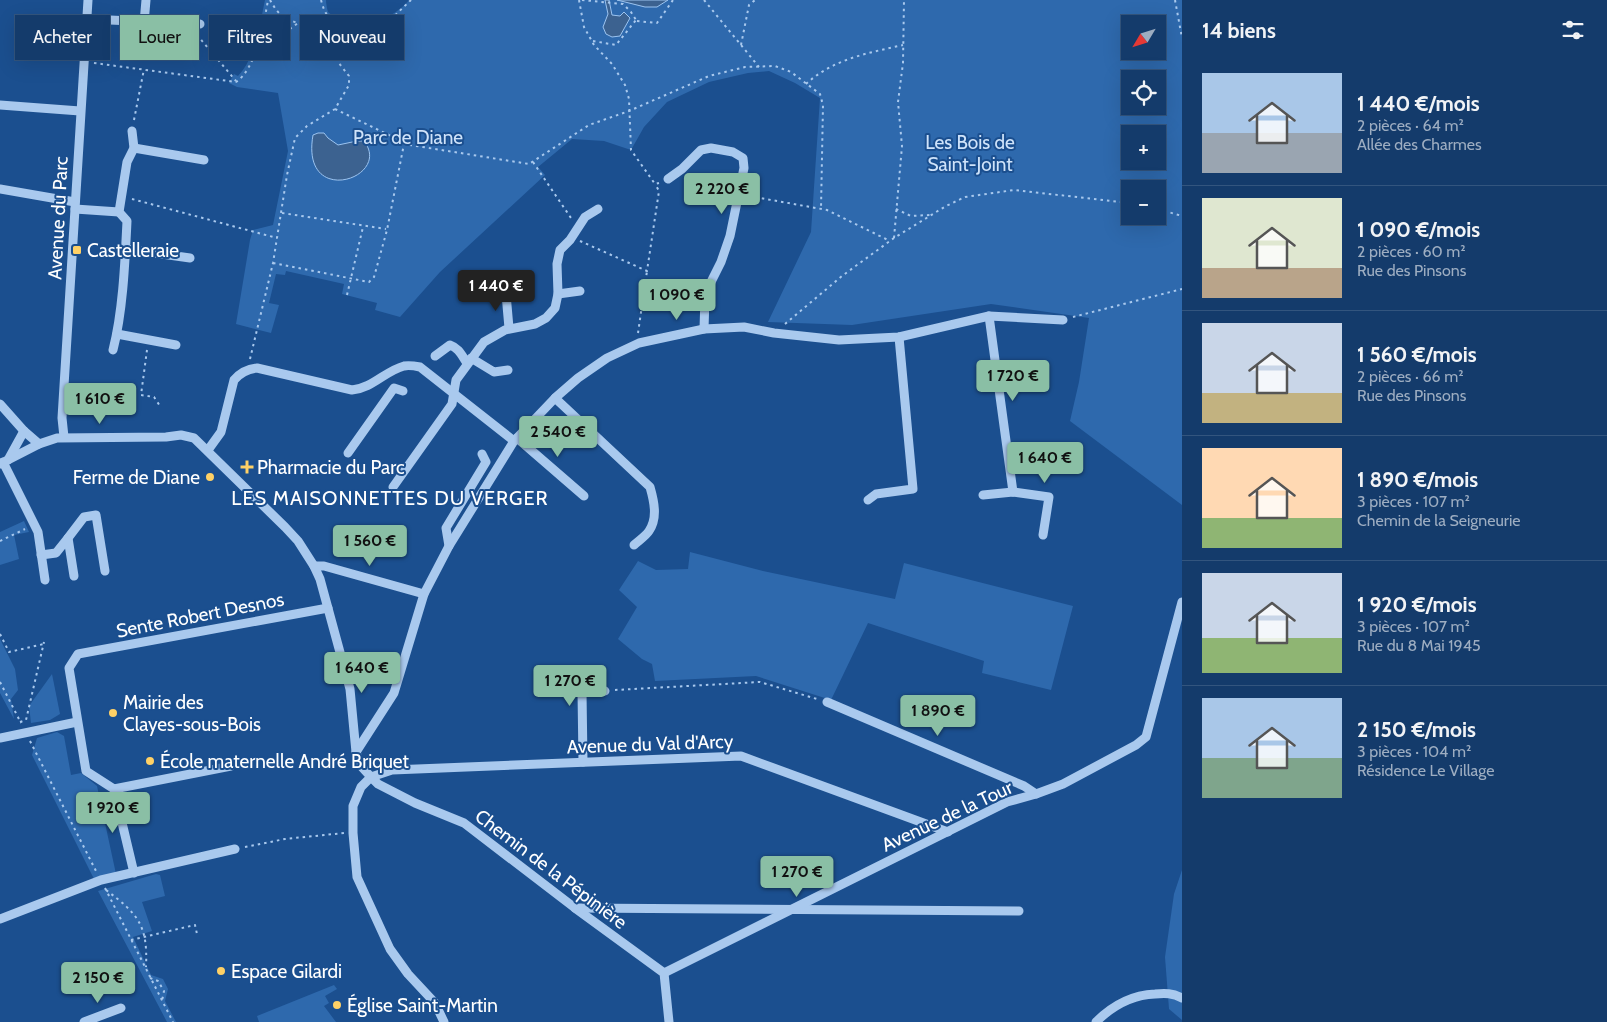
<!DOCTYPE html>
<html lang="fr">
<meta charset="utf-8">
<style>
:root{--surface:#143b6b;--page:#1d4271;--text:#f1f3f6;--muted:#9dadc1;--line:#33557e;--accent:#8abfa5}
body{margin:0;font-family:Cabin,sans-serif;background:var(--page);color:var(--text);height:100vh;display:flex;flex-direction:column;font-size:19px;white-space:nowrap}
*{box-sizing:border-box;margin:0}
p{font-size:16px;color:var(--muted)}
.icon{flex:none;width:28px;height:28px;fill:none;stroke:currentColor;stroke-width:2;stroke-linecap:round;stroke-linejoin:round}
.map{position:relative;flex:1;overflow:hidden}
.side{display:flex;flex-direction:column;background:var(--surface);width:425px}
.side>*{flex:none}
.top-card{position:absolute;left:15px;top:15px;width:475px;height:45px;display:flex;gap:10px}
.needle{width:32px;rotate:232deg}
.buttons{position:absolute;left:1121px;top:15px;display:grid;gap:10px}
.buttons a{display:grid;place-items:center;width:45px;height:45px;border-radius:0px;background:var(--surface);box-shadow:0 5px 20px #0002,0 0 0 1px var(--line);font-size:25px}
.price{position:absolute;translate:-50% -42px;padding:0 11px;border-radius:5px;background:var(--accent);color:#111;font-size:16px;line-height:32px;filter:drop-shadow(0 1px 2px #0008)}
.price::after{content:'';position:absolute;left:50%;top:30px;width:15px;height:11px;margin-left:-8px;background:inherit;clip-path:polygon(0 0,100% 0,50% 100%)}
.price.current{background:#222;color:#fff}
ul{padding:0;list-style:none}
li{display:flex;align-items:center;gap:15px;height:125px;padding:0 20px}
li+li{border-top:1px solid var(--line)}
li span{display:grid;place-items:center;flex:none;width:140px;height:100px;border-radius:0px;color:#555}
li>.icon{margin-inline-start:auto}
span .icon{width:60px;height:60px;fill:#fffc;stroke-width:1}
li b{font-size:21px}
h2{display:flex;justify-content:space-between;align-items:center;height:60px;padding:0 20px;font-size:21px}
.pill{padding:0 18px;border-radius:0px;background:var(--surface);box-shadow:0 5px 20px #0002,0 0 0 1px var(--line);font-size:18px;line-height:45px}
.pill.current{background:var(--accent);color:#111}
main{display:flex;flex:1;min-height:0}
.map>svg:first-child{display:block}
</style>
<main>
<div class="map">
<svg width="1182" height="1022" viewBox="0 0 1182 1022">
<rect width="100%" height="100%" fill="#1b4f8f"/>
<g fill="#2e69ad" fill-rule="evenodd">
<path d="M265,0H326C326,3 327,9 328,12C330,14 332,15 335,17C356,34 394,19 409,0H1182V505L1070,421L1079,382L1089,318L991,304L852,325L768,322L811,232L820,98L795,83L769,71L748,73L709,82L667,102L644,127L631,150L604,141L572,139L538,167L545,175L440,272L400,317L375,310L377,303L342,294L344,284L286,271L285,275L276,274L269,303L279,305L271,333L236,324L250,240L253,230L273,225L288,151L278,93L237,87L229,83L234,74L238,76C255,59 260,23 265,0ZM1130,24H1158V51H1130ZM1130,79H1158V106H1130ZM1130,134H1158V161H1130ZM1130,189H1158V216H1130Z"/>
<polygon points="24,521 29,532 14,535 19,559 0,565 0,532"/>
<polygon points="690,552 763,571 895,599 904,563 1073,606 1051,690 982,673 984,661 868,623 831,700 756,676 655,681 652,664 642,659 618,639 637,607 619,590 638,561 656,570 688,569"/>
<polygon points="0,639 15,669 18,690 11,699 14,719 0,693"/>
<polygon points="52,674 60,714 50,720 31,723 29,706"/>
<polygon points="57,732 64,736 71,775 81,773 97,786 116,874 95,881 32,755 37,738"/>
<polygon points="1182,870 1182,1020 1169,1009 1165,957 1174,894"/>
<polygon points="156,874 160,875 165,896 142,902 152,931 133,937 151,975 163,979 168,989 165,1001 176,1022 167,1022 98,891"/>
<polygon points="334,985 337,989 325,996 329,1003 324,1006 336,1022 259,1022 257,1016"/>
</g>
<g fill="#3c6290" stroke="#9cc4f0">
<polygon points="605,0 609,0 612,15 620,16 624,12 630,18 620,36 612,37 606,34 603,27 608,14"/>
<polygon points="617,0 668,0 657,7 645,7"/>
<path d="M318,133H324L328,138L338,145L357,141H364C393,178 300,209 313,135Z"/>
</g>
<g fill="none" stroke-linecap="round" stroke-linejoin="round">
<g stroke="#a9c9ee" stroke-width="2" stroke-dasharray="2.5 4" stroke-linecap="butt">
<path d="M270,0C278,14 282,18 298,23"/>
<path d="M321,0C324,11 327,18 337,25"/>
<polyline points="579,0 584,27 594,45 612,64 625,85 629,99 631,150 655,184 659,183"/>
<polyline points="582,0 623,4 631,12 636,20"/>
<polyline points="704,0 759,67"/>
<polyline points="1175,0 1182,38"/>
<polyline points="637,21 657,23 673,0"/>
<polyline points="197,35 236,81"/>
<polyline points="593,41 616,45 636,20"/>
<polyline points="741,45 749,5 755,0"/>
<polyline points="253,56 298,23 313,20 341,27"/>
<path d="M94,63L236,82C256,69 264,23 268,0"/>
<path d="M806,84C833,59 868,53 903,45"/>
<polyline points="335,109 389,135 404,144"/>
<polyline points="134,120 144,69"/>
<polyline points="533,162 571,218"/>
<polyline points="749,196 827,210 890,241"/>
<polyline points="132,199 277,238"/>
<polyline points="896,209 911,216 930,215"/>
<polyline points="1158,209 1182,216"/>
<polyline points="282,213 386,229"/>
<polyline points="894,238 902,146 898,102 903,63 904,0"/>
<polyline points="580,241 647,271 659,191 655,184"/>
<polyline points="273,263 369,282 374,277 387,230 404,144 529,164 589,125 629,111 709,76 745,67 775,66 791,72 820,94 823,105 821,209"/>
<polyline points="347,295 363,227"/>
<polyline points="1073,317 1182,289"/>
<polyline points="785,324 842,276 894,238 946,206 965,197 1014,190 1130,203"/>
<polyline points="638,333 647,271"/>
<polyline points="147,350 141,395 154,397 160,406"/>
<polyline points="250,359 273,263 287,175 295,138 307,126 335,109 349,85 349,76 338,62 341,27 359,28 389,21 411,0"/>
<polyline points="0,541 25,529"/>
<polyline points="0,634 9,652 44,644"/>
<polyline points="0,682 21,723"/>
<polyline points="615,690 760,682 817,699"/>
<polyline points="20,722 26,720 44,642"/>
<polyline points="30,741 96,871"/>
<polyline points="245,847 285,839 344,833"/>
<polyline points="105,888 173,1022"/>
<path d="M106,890C138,914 148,925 146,967"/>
<polyline points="131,940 195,925 197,934"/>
<polyline points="150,978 158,981 164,991 162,1001"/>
</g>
<g stroke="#a9c9ee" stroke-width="9">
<polyline points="87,19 200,24"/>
<polyline points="144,23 146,0"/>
<polyline points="0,105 80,111"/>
<polyline points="134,148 204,160"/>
<polyline points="668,179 682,169 701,150 711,148 733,152 743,158 744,168 730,236 721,262 712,280 705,297 704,329"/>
<polyline points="0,189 75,202"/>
<polyline points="75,209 119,212"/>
<polyline points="126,249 190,258"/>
<polyline points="506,294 509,328"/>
<polyline points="558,294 580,291"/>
<polyline points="989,316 1013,492"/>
<polyline points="117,334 176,345"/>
<path d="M113,350C123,311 125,262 127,221L119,212L127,162L134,148L132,131"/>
<path d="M435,356L450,345C459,348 462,356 467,363"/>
<polyline points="471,358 494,372 508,370"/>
<path d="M555,398L650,487C654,501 658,518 649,531C646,536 638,541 634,545"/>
<polyline points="0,404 24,431 39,444"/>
<polyline points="64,437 62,418 88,0"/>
<polyline points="517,438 584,496"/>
<path d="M208,450L221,432L234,380C240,373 247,369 257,368L352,390C373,388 385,371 404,366C409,365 415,366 420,367L514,441"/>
<polyline points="348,453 394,388 403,391"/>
<polyline points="8,460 24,431"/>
<polyline points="3,462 38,532 45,580"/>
<polyline points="0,464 39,444 57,438 166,437 181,435 194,438 285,527 298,541 314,566 320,579 350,689 356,752 360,765 371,777 361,787 353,806 353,833 357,877 390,949 408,974 435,1003 444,1022"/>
<polyline points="393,487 452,404 456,380 484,342 505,330 535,324 546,318 555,308 558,294 557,264 560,250 570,240 585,217 598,209"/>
<polyline points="983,495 1013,492 1049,497 1043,535"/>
<polyline points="868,500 876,494 913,489 899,337"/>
<polyline points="68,538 84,517 96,515 105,571"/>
<polyline points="449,546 446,528 486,462 482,454"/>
<polyline points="41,555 56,553 68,538 74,576"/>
<polyline points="314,566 324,566 424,594"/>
<polyline points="827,702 1024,786 1036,794"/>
<polyline points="0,738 77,722"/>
<polyline points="356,752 394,693 424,594 449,546 514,441 555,398 578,378 607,358 639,343 704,329 744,327 774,333 839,340 899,337 989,316 1063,320"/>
<polyline points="583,762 582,692 605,691"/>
<polyline points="114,789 86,771 69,668 78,654 328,608"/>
<polyline points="114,789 231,766"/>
<polyline points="114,789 134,873"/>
<polyline points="575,908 1019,911"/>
<polyline points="0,919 101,880 235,849"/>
<polyline points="664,973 1007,802 1036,794 1063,784 1136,745 1146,737 1182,602"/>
<polyline points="84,1022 121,1008"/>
<polyline points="669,1022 664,973 575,908 464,823 415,803 378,784 371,777 392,770 741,756 948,832"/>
<path d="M1096,1022C1113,1005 1131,995 1155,994C1165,993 1173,993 1182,998"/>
</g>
</g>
<g fill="#ffd166" stroke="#1b4f8f" stroke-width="2">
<rect x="72" y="245" width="10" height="10" rx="2.5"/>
<path d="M244.5 459.5h5v5h5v5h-5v5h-5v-5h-5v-5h5z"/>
<circle cx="210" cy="477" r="5"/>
<circle cx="113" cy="713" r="5"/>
<circle cx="150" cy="761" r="5"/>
<circle cx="221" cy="971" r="5"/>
<circle cx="337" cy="1005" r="5"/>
</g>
<g text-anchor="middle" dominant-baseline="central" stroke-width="4" stroke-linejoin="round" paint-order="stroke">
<g font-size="19" fill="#cfe3fa" stroke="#1b4f8f">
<text x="408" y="137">Parc de Diane</text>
<text x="970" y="142">Les Bois de<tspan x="970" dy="22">Saint-Joint</tspan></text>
</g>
<g font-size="19" fill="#fff" stroke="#1b4f8f">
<text transform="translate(58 218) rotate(-87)">Avenue du Parc</text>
<text transform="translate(200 615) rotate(-11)">Sente Robert Desnos</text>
<text transform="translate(650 744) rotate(-2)">Avenue du Val d'Arcy</text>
<text transform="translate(947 816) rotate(-25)">Avenue de la Tour</text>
<text transform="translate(551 869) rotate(37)">Chemin de la Pépinière</text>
</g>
<g font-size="19" fill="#fff" stroke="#1b4f8f" text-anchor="start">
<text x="87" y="250">Castelleraie</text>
<text x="257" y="467">Pharmacie du Parc</text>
<text x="200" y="477" text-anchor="end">Ferme de Diane</text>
<text x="123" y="702">Mairie des<tspan x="123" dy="22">Clayes-sous-Bois</tspan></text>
<text x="160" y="761">École maternelle André Briquet</text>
<text x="231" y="971">Espace Gilardi</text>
<text x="347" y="1005">Église Saint-Martin</text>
</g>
<g font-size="20" letter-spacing="1" fill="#fff" stroke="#1b4f8f">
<text x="390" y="498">LES MAISONNETTES DU VERGER</text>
</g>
</g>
</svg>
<div class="buttons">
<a><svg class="needle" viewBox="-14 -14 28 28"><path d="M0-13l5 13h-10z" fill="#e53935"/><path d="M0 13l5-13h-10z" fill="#9dadc1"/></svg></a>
<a><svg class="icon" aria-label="locate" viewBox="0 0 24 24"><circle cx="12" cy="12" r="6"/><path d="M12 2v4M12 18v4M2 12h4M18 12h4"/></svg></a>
<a>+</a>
<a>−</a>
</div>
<b class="price" style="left:722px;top:215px">2 220 €</b>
<b class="price current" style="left:496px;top:312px">1 440 €</b>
<b class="price" style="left:677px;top:321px">1 090 €</b>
<b class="price" style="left:1013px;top:402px">1 720 €</b>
<b class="price" style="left:100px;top:425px">1 610 €</b>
<b class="price" style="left:558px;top:458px">2 540 €</b>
<b class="price" style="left:1045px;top:484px">1 640 €</b>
<b class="price" style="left:370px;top:567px">1 560 €</b>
<b class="price" style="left:362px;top:694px">1 640 €</b>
<b class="price" style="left:570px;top:707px">1 270 €</b>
<b class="price" style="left:938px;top:737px">1 890 €</b>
<b class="price" style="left:113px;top:834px">1 920 €</b>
<b class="price" style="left:797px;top:898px">1 270 €</b>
<b class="price" style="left:98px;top:1004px">2 150 €</b>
<div class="top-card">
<a class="pill">Acheter</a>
<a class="pill current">Louer</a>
<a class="pill">Filtres</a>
<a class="pill">Nouveau</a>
</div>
</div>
<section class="side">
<h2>14 biens<svg class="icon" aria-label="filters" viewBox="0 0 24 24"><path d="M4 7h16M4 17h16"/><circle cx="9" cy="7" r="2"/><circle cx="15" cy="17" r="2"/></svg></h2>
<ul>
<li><span style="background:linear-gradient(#a9c7e8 60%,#9aa5b1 0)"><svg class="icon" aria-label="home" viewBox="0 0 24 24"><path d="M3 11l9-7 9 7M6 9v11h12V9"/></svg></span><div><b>1 440 €/mois</b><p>2 pièces · 64 m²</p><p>Allée des Charmes</p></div></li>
<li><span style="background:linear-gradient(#dfe7d0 70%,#b9a48a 0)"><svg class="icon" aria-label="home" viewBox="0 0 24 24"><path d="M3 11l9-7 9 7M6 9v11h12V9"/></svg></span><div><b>1 090 €/mois</b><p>2 pièces · 60 m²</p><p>Rue des Pinsons</p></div></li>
<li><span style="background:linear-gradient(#c9d6e8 70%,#c2b280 0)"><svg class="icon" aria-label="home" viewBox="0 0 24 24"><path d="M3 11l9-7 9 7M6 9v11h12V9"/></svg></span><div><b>1 560 €/mois</b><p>2 pièces · 66 m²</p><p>Rue des Pinsons</p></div></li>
<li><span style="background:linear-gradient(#ffd9b3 70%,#8fb573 0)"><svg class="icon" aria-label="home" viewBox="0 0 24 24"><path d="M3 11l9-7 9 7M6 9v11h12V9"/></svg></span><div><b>1 890 €/mois</b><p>3 pièces · 107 m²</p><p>Chemin de la Seigneurie</p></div></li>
<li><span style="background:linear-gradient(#c9d6e8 65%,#8fb573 0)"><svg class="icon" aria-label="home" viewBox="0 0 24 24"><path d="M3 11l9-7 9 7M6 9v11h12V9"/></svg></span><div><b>1 920 €/mois</b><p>3 pièces · 107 m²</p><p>Rue du 8 Mai 1945</p></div></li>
<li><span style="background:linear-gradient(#a9c7e8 60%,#7fa58c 0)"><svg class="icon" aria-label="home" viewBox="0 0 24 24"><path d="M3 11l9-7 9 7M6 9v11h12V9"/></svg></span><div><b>2 150 €/mois</b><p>3 pièces · 104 m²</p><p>Résidence Le Village</p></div></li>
</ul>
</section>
</main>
